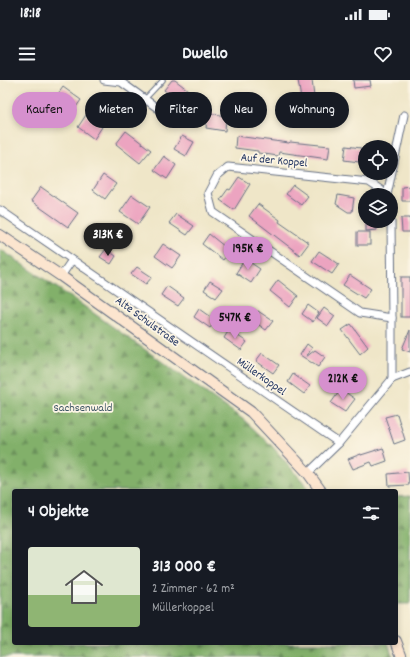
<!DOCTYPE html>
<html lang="de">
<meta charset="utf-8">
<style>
:root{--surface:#171b24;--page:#242831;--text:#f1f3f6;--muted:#9ea1a6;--accent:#d690ce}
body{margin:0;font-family:Dekko,sans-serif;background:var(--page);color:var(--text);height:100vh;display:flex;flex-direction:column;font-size:15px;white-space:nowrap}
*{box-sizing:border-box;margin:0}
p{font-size:13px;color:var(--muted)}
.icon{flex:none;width:22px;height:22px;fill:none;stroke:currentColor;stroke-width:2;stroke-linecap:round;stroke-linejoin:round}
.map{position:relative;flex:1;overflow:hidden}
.drawer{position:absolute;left:12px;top:409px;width:386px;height:156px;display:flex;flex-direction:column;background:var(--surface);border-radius:4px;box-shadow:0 2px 6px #0003}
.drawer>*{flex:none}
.guide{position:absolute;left:12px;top:12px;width:386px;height:36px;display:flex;gap:8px}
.fabs{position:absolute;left:358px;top:60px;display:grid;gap:8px}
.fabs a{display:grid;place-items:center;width:40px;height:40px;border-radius:50%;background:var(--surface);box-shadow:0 2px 6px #0003;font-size:20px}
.price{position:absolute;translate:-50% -34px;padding:0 9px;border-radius:14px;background:var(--accent);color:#111;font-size:13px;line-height:26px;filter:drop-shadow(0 1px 2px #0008)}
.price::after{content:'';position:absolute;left:50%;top:24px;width:12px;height:9px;margin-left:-6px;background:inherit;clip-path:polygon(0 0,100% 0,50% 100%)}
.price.on{background:#222;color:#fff}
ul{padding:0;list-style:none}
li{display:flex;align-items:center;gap:12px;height:100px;padding:0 16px}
li span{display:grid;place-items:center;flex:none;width:112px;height:80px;border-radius:4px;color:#555}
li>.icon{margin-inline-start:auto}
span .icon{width:48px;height:48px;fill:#fffc;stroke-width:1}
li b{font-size:17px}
h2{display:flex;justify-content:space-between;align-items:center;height:48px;padding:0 16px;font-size:17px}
.chip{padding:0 14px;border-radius:18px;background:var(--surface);box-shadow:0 2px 6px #0003;font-size:14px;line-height:36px}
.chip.on{background:var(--accent);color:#111}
.status{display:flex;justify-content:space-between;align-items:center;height:28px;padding:0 20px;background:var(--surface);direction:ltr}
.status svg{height:11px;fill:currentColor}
header{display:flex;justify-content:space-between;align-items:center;height:52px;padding:0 16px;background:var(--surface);font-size:18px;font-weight:700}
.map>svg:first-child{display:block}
</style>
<div class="status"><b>18:18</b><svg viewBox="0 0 49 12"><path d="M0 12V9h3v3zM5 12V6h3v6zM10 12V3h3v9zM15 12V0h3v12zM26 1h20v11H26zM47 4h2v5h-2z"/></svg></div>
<header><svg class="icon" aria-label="menu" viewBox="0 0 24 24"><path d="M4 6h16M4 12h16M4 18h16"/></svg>Dwello<svg class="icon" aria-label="heart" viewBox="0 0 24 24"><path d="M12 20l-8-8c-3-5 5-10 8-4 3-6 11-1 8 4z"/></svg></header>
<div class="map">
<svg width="410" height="577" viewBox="0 0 410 577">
<defs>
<pattern id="forest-firs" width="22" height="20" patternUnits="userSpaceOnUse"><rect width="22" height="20" fill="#82b06a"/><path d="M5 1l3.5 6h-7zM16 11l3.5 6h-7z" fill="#6a905a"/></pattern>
</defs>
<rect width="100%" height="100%" fill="#fcf5e5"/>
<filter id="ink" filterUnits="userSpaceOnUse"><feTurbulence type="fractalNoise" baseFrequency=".025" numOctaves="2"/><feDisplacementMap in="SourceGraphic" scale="8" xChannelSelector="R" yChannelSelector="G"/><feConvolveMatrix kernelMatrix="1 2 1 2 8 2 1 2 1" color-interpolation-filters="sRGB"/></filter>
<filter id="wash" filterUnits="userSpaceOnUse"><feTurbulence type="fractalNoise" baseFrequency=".012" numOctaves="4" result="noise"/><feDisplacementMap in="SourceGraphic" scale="16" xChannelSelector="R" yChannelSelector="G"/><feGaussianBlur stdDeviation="0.9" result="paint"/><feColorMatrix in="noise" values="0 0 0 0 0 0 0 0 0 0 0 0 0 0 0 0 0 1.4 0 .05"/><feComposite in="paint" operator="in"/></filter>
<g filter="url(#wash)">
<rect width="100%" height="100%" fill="#efe6c8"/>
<g fill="url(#forest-firs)" stroke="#4e7064">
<polygon points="0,169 78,222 244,340 272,366 311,411 14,411 14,563 388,563 393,577 0,577"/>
<polygon points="410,416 410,524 396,524 396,417"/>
</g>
<g id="blocks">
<g fill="#eca4c0">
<polygon points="172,0 175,0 188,10 179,22 164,10"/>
<polygon points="298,0 312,0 314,17 301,19"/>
<polygon points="353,0 370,0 371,6 354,8"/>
<polygon points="63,7 81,20 74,30 56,17"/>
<polygon points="118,19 131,29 123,38 111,28"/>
<polygon points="208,33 226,36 225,51 206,48"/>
<polygon points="86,35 102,47 94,59 78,47"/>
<polygon points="126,51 151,70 140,83 116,64"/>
<polygon points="182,56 194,62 186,76 174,69"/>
<polygon points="236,56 289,63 290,62 330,66 328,79 279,72 278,76 258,73 258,71 235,68"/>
<polygon points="346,66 361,68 359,82 344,80"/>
<polygon points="164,76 176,85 167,99 154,90"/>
<polygon points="103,95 116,104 105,119 93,110"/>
<polygon points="239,97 250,104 234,130 220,120 228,109 230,110"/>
<polygon points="293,105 308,116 301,125 286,114"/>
<polygon points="410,106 410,121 402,121 402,107"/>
<polygon points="41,107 78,133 68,147 31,121"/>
<polygon points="132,115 150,127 138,144 120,132"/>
<polygon points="338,115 354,118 352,132 348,132 336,124"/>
<polygon points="258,124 280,140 279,142 309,163 300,175 249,136"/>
<polygon points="176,134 194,146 187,155 169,143"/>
<polygon points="401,138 410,138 410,152 402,152"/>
<polygon points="366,141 377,141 377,150 366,151"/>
<rect x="357" y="152" width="13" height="13"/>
<polygon points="209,154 230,171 223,180 202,164"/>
<polygon points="163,164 181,176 172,188 155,176"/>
<polygon points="106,169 116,176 111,184 100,177"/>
<polygon points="319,171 339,184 332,194 312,181"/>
<polygon points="245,179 260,189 251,203 236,193"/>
<polygon points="137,187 152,197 146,204 131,194"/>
<polygon points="350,195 371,209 364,218 343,205"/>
<rect x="401" y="197" width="9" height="40"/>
<polygon points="278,200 298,216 290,227 270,211"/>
<polygon points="210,201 223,209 216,218 204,210"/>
<polygon points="167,206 184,218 178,226 161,215"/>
<polygon points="308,225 319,233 313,242 302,234"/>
<polygon points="324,228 335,236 328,246 317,238"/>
<polygon points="199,229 216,241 210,248 194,237"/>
<polygon points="258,231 273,241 266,250 252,240"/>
<polygon points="351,244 368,267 360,274 342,250"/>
<polygon points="229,250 247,262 241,270 224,258"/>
<polygon points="410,250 410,272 402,269"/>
<polygon points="307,264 312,268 306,277 315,270 325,277 318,287 300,275"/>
<polygon points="262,273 279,285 273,293 256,281"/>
<polygon points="293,294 310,306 304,314 288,302"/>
<polygon points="341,309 355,319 345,332 331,323"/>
<polygon points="397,334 405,360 394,364 385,337"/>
<polygon points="383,368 387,381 373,386 371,382 353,389 348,379 361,374 361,375"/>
<polygon points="408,392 409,405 389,406 388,394"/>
</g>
</g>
</g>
<g filter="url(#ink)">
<use href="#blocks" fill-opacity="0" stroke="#656f83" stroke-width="1"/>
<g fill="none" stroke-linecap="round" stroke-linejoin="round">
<defs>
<polyline id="lane" points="145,19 163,0"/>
<g id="street">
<polyline points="104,0 121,2 177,42"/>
<polyline points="384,115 381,110 369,102 228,87 217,96 208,113 213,132 360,233 392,238"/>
<polyline points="387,115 404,35"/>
<polyline points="0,130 339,363"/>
<polyline points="391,141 392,238 392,299"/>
<polyline points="61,196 72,180"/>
<polyline points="308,393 339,363 392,299 410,292"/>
</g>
<g id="secondary">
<polyline points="0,155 61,196 251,332 308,393 321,411"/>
<polyline points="396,561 402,577"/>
</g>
</defs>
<use href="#lane" stroke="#656f83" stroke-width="5.5"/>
<use href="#street" stroke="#656f83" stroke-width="9"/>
<use href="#secondary" stroke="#656f83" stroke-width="12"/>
<use href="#lane" stroke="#fff" stroke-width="3.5"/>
<use href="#street" stroke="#fff" stroke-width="7"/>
<use href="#secondary" stroke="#fce5cf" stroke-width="10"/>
</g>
</g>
<g text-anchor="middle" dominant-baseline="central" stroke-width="3.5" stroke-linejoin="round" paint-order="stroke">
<g font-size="12" fill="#1b2f5e" stroke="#fcf5e5">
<text transform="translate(274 81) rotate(5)">Auf der Koppel</text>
<text transform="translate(147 242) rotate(36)">Alte Schulstraße</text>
<text transform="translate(261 297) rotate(35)">Müllerkoppel</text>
</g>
<g font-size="12" fill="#3d5665" stroke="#fcf5e5">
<text x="83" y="328">Sachsenwald</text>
</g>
</g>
</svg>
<div class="fabs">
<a><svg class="icon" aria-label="locate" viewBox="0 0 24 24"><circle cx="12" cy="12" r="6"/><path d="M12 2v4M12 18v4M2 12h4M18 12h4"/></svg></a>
<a><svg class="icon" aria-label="layers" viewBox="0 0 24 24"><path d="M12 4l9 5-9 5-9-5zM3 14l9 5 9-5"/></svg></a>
</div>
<b class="price on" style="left:108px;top:177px">313K €</b>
<b class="price" style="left:248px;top:191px">195K €</b>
<b class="price" style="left:235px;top:260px">547K €</b>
<b class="price" style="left:343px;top:321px">212K €</b>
<div class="guide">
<a class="chip on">Kaufen</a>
<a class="chip">Mieten</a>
<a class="chip">Filter</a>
<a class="chip">Neu</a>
<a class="chip">Wohnung</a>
</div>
<section class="drawer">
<h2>4 Objekte<svg class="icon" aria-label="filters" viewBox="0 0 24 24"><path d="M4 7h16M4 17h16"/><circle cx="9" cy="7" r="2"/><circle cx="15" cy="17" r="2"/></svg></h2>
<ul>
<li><span style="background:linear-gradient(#dfe7d0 60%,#8fb573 0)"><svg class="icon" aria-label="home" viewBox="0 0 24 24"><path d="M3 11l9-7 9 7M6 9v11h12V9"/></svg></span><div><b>313 000 €</b><p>2 Zimmer · 62 m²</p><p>Müllerkoppel</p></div></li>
</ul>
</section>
</div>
